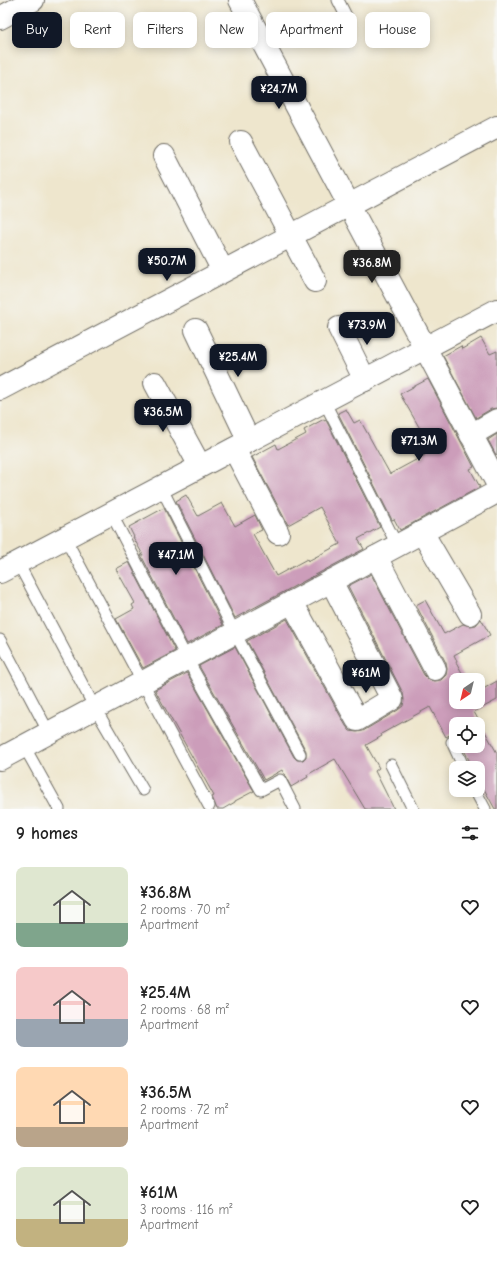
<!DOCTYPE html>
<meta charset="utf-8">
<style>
:root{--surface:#fff;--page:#f6f6f6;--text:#222;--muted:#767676;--accent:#111827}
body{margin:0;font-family:"Comic Neue",sans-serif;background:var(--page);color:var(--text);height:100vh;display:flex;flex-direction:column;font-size:15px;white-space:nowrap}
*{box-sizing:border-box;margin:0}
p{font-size:13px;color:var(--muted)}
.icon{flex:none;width:22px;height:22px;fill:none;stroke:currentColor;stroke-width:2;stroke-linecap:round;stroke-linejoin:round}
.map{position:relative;height:809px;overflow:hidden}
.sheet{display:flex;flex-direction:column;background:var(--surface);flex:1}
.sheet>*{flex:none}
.banner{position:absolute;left:12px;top:12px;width:473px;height:36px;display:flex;gap:8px}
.needle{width:26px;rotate:215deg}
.buttons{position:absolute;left:449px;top:673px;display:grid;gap:8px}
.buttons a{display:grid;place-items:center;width:36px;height:36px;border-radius:8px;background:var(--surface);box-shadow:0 2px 10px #0003;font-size:20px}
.price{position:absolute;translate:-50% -34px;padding:0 9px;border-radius:8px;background:var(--accent);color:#fff;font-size:13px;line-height:26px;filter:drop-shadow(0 1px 2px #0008)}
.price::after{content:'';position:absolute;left:50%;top:24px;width:12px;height:9px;margin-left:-6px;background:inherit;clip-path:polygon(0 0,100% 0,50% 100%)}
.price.on{background:#222;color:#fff}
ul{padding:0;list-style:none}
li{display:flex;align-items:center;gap:12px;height:100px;padding:0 16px}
li span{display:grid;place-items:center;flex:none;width:112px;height:80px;border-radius:8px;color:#555}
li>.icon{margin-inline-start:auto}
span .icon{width:48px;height:48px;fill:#fffc;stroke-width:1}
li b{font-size:17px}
h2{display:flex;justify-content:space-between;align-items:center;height:48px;padding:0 16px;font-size:17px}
.pill{padding:0 14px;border-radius:8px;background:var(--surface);box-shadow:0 2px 10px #0003;font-size:14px;line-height:36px}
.pill.on{background:var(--accent);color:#fff}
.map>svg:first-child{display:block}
</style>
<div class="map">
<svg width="497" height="809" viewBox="0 0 497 809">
<rect width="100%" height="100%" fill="#f6f6f2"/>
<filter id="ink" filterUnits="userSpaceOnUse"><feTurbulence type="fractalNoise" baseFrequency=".025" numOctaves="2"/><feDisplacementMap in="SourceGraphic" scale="8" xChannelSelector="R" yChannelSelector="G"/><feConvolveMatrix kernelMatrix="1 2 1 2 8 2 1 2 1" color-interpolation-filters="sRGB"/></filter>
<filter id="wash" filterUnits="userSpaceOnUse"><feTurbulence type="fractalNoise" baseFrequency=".012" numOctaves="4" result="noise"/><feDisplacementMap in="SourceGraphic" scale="16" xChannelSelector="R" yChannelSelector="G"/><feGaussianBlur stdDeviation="0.9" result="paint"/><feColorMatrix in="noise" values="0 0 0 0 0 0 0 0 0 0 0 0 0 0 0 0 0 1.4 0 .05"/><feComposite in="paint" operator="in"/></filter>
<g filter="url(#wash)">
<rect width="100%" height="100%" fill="#eee6cd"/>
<g id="blocks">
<g fill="#cc9dba">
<polygon points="481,338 490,354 497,351 497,408 491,409 476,418 443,356 461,346 462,349"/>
<polygon points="428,379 474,467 470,469 480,487 400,530 394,519 392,520 338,413 346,409 354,423 360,420 390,474 425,455 418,443 426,439 400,394"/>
<polygon points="324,419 324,421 326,420 380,527 358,539 364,549 235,618 176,501 186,495 198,516 222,503 235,526 255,515 262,530 253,534 276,576 307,559 308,561 340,544 320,507 288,525 252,457 276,444 278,449 306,434 304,430"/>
<polygon points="497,434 497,454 496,455 488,440"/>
<polygon points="164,508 223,625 187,644 141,555 143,555 133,537 134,537 129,527"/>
<polygon points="129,562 175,651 143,668 116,619 134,609 132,605 135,603 116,569"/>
<polygon points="371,574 424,675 429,680 435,681 441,680 446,675 447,669 446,663 416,605 425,600 444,634 463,624 470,626 476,625 481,619 490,635 454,655 457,661 456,662 466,680 456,680 456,702 478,702 478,692 497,681 497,700 474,712 497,753 497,809 495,809 478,778 478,768 473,768 462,746 478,746 478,724 456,724 456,736 453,733 446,737 430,707 381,734 382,736 366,745 379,768 375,771 394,809 365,809 335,759 307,775 308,777 291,787 282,770 264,780 199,666 235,647 294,757 297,760 303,760 306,757 306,751 247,641 287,619 346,726 350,731 357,732 363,731 398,710 403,706 404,700 403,693 348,586"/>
<polygon points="187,673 254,791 235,801 235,802 223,809 217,809 212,797 214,796 155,690"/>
</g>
</g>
</g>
<g filter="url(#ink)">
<use href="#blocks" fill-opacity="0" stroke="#6f6c64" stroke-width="1"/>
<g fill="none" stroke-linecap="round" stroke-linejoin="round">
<defs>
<g id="lane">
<polyline points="338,0 348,20"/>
<polyline points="324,401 397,545"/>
<polyline points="161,487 235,633 300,754"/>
<polyline points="111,513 187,659 261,790 280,780 295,809"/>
<polyline points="65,538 209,806"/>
<polyline points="18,563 95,708 143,790"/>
<polyline points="0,640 49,733"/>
<polyline points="452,742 464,768"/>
<polyline points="24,746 59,809"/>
<polyline points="391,765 413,809"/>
<polyline points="475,790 485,809"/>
</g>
<g id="street">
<polyline points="240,0 497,483"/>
<polyline points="0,18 33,0"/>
<polyline points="241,142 315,281"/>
<polyline points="164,156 223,271"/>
<polyline points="339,328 365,380"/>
<polyline points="196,330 249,441"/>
<polyline points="155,383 200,466"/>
<polyline points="0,389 497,127"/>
<polyline points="471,435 497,420"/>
<polyline points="234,449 278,533"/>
<polyline points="422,532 470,614"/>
<polyline points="376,557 435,669"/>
<polyline points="0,572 497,310"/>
<polyline points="292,602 357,720 392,699 331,581"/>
<polyline points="0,759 497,492"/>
</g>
</defs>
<use href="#lane" stroke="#6f6c64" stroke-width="13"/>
<use href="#street" stroke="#6f6c64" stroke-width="24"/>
<use href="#lane" stroke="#fff" stroke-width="11"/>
<use href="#street" stroke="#fff" stroke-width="22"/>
</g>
</g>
</svg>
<div class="buttons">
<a><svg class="needle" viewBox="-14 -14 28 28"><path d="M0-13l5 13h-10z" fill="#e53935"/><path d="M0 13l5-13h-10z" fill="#767676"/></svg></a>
<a><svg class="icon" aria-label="locate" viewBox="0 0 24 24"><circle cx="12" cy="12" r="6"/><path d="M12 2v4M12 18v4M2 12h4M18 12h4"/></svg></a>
<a><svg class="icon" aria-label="layers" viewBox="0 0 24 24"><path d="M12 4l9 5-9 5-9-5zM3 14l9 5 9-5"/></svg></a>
</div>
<b class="price" style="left:279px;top:110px">¥24.7M</b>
<b class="price" style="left:167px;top:282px">¥50.7M</b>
<b class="price on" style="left:372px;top:284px">¥36.8M</b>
<b class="price" style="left:367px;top:346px">¥73.9M</b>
<b class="price" style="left:238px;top:378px">¥25.4M</b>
<b class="price" style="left:163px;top:433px">¥36.5M</b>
<b class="price" style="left:419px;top:462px">¥71.3M</b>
<b class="price" style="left:176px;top:576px">¥47.1M</b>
<b class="price" style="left:366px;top:694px">¥61M</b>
<div class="banner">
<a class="pill on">Buy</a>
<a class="pill">Rent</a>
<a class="pill">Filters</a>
<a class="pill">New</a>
<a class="pill">Apartment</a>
<a class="pill">House</a>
</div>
</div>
<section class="sheet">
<h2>9 homes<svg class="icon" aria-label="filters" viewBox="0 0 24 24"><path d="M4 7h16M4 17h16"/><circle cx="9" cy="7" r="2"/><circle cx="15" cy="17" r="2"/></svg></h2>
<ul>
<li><span style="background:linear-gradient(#dfe7d0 70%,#7fa58c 0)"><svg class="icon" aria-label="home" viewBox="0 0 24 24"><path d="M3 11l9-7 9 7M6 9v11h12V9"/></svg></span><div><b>¥36.8M</b><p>2 rooms · 70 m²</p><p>Apartment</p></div><svg class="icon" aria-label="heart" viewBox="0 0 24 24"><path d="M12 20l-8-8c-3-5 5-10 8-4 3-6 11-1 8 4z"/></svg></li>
<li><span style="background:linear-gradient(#f6c9c9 65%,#9aa5b1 0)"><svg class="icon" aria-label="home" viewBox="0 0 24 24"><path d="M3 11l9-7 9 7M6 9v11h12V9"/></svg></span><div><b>¥25.4M</b><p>2 rooms · 68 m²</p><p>Apartment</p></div><svg class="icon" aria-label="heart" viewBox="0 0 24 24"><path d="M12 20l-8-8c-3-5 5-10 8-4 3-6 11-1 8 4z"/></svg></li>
<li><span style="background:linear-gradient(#ffd9b3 75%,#b9a48a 0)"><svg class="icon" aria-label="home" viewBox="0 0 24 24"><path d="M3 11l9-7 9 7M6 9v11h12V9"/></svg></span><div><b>¥36.5M</b><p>2 rooms · 72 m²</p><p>Apartment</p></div><svg class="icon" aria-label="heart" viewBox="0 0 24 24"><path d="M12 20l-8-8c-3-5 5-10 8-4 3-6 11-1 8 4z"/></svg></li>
<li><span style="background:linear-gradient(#dfe7d0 65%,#c2b280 0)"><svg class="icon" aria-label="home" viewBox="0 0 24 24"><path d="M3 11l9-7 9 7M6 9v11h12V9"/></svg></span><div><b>¥61M</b><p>3 rooms · 116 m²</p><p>Apartment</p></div><svg class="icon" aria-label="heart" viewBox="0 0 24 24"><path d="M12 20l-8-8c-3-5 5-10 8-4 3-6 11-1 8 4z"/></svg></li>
</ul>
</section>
